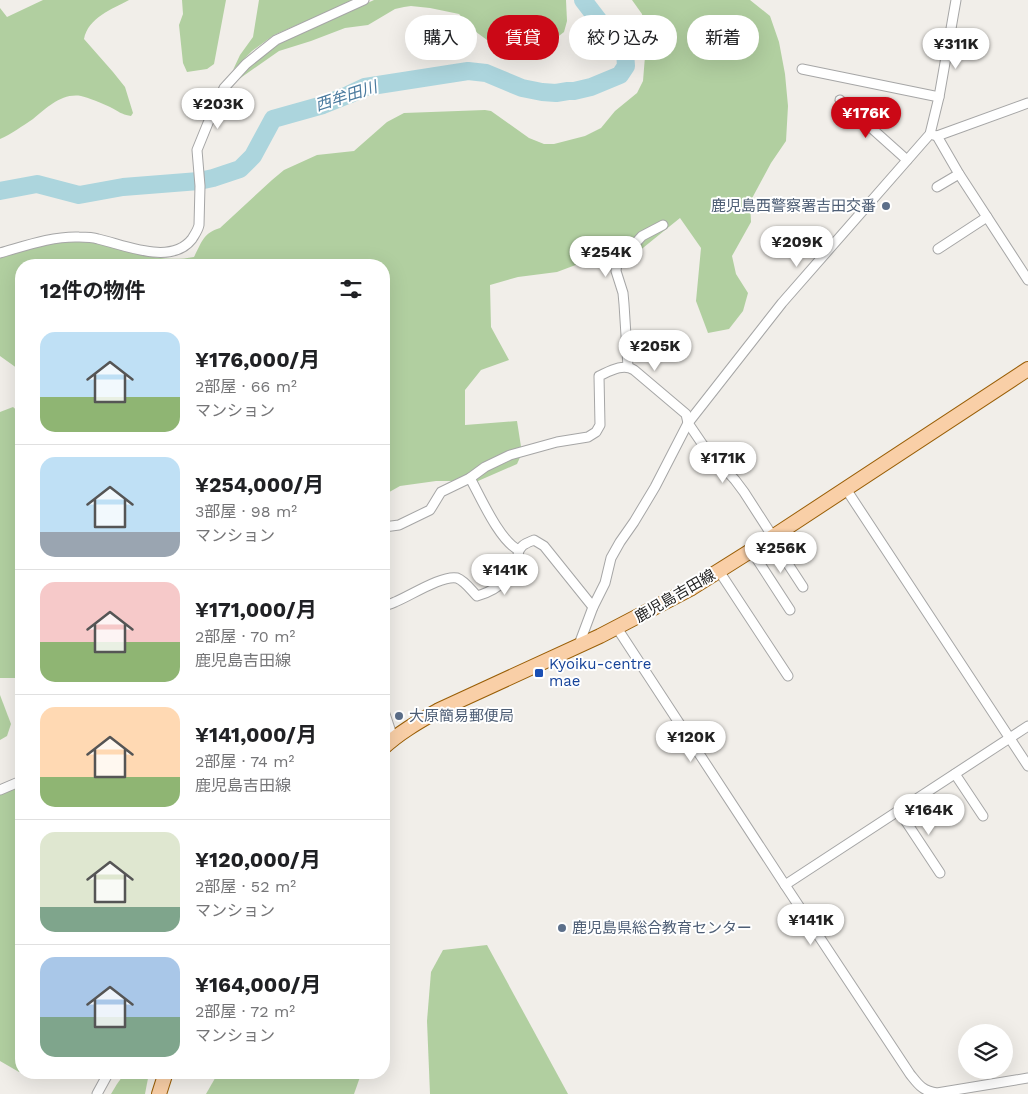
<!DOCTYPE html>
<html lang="ja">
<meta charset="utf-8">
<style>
:root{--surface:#fff;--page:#f6f6f6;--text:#202124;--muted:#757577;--line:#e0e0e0;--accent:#cb0816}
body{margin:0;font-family:"Work Sans","Noto Sans JP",sans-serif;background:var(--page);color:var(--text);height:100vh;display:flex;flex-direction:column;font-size:19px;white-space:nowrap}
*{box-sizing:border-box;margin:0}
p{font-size:16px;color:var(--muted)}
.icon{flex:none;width:28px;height:28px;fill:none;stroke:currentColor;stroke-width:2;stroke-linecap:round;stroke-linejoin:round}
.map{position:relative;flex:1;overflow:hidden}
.panel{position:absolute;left:15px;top:259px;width:375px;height:820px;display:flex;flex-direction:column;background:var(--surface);border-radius:20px;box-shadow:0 5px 20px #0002}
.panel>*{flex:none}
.guide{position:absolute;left:405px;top:15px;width:475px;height:45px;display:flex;gap:10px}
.fabs{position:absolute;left:958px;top:1024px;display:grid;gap:10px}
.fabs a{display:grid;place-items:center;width:55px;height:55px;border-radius:50%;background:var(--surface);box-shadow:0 5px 20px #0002;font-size:25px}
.price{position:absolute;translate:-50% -42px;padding:0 11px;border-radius:18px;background:#fff;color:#222;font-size:16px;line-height:32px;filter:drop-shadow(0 1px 2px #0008)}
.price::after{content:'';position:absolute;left:50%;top:30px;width:15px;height:11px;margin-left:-8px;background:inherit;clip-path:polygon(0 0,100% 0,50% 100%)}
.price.on{background:var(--accent);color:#fff}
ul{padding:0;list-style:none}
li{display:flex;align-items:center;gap:15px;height:125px;padding:0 25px}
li+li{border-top:1px solid var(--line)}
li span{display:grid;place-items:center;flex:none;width:140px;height:100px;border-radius:15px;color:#555}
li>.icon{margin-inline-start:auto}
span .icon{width:60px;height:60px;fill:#fffc;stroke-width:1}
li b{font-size:21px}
h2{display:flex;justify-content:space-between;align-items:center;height:60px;padding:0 25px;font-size:21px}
.tag{padding:0 18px;border-radius:22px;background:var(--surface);box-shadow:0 5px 20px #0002;font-size:18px;line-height:45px}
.tag.on{background:var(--accent);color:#fff}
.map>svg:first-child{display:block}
</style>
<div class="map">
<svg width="1028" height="1094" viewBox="0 0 1028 1094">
<rect width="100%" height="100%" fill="#f1eee9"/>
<g fill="#b1cfa0">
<path d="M43,0H129C112,9 88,18 84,39L113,72L125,87L133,113L131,116C120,114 120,112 110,107C104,104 87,97 81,96C61,93 47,108 33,119C22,126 12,134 0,139V8L7,17Z"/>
<polygon points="182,0 226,0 214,64 207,69 187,72 183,63 179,25 183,14"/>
<polygon points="259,0 354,0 274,35 252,51 233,70 240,55 253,37"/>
<path d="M374,0H566L567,21L564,32L555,39L547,42L514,48L500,45L487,40L472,29L459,14L430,8L411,6L404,7L395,9L368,25L345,28L311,41L279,51L239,79C258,51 288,39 318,26C336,17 355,9 374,0Z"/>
<path d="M632,0H750L770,16L779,42L785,74L788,106L786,141L771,163L750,202L751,222L732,256L736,274L748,293L743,311L729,329L708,333L696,301L701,248L680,218L628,260L605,270L589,260L557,272L518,277L490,285L491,327L509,360L481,370L465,390V425L517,421L522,453L517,464L478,481H436L400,486L384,495V265H21V371L0,356V258C25,251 52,241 78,241C92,241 106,245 119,249C145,256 168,262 194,257C202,242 203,233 220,228L272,180L284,170L317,155L354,151L387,122L404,113L485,110L491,111L529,138L544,144H554L585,136L601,128L615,111L637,93L643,81L646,44L642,14Z"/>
<polygon points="13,407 21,414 21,425 15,463 21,467 21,678 0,678 0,412"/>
<polygon points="0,695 11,724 7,736 0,740"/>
<polygon points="21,785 20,881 21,885 21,1070 19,1072 0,1061 0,792"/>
<polygon points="487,945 568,1094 430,1094 427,1021 431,972 443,950"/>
<polygon points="125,1073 149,1073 145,1094 111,1094 117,1084"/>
<polygon points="355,1073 360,1077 354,1094 206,1094 218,1073"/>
</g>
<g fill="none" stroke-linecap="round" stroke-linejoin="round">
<polyline stroke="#acd5dd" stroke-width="18" points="0,191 37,184 79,195 123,187 199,181 213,178 240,169 253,156 273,119 323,105 348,95 365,87 468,71 486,73 522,88 542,92 556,93 568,91 574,91 591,87 620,75 626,66 624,37 606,30 583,0"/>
<defs>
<g id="street">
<polyline points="802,69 939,97"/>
<polyline points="840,100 907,160"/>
<polyline points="933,135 937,136 1028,103"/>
<polyline points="937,136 959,174 1028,280"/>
<polyline points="937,187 959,174"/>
<polyline points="938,249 987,217"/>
<path d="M0,253C25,246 52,236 79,237C85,237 92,237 98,239C125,245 171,266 192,239C195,234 198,230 199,225L200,186L197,150L208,123L224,88L246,64L276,40L364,0"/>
<polyline points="628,367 624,304 623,293 616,271 617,263 621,255 633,246 642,236 663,225"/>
<path d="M470,478C480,496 500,542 519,550"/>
<polyline points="846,489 1028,766"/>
<path d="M384,527L399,525L430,510L441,492L470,478L485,467L510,455L557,442L588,437L596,432L600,425L599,376C610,371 623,363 634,370L686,414L688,423L703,445L735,480L744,492L773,537"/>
<polyline points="771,538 803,587"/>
<polyline points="751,550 790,610"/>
<polyline points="719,571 788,676"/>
<path d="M384,606C387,605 391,604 395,602C410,596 442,575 457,578C465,581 471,590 477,596C495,591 507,582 516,566C518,562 518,559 518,555C519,545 527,543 534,540L544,546L593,607"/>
<path d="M617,628L785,885L910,1074C918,1084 922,1091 937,1093L1028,1078"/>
<polyline points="578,647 593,607 605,583 611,558 620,542 634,522 655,487 688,423 782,303 930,134 939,97 956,0"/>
<polyline points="384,711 393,738"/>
<polyline points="955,774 983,816"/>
<polyline points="0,790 21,781"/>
<polyline points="899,811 940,873"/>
<polyline points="785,885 1028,726"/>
<polyline points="97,1094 109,1072"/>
</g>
<g id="primary">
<path d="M384,747C400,732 420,721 439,710L600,636L690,589L771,538L1028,369"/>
<polyline points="159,1094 166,1072"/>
</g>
</defs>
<use href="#street" stroke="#a6a6a6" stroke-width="11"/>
<use href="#primary" stroke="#995e06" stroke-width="16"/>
<use href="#street" stroke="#fff" stroke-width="9"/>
<use href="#primary" stroke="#f9cfa7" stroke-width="14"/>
</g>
<g fill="#5c6f8a" stroke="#fff" stroke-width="2">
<circle cx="886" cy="206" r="5"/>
<circle cx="399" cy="716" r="5"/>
<circle cx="562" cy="928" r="5"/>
</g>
<rect fill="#1a4fb4" stroke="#fff" stroke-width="2" x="534" y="668" width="10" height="10" rx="2.5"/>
<g text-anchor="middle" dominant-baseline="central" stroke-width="4" stroke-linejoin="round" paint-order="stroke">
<g font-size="15" fill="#4e5e75" stroke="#fff" text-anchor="start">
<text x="876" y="206" text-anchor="end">鹿児島西警察署吉田交番</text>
<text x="409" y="716">大原簡易郵便局</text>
<text x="572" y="928">鹿児島県総合教育センター</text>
</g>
<g font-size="15" fill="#222" stroke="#fff">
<text transform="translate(675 596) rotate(-30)">鹿児島吉田線</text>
</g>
<g font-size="15" fill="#164399" stroke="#fff" text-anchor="start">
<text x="549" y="664">Kyoiku-centre<tspan x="549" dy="17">mae</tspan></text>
</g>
<g font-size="16" font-style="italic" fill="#4b7b9f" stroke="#fff">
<text transform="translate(346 96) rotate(-18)">西牟田川</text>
</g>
</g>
</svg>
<div class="fabs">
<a><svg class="icon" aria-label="layers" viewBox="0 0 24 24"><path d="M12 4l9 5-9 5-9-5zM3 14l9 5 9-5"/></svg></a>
</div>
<b class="price" style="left:956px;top:70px">¥311K</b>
<b class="price" style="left:218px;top:130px">¥203K</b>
<b class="price on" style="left:866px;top:139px">¥176K</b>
<b class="price" style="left:797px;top:268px">¥209K</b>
<b class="price" style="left:606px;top:278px">¥254K</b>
<b class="price" style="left:655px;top:372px">¥205K</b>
<b class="price" style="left:723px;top:484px">¥171K</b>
<b class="price" style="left:781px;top:574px">¥256K</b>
<b class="price" style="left:505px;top:596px">¥141K</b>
<b class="price" style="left:691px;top:763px">¥120K</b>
<b class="price" style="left:929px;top:836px">¥164K</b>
<b class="price" style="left:811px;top:946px">¥141K</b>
<div class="guide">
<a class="tag">購入</a>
<a class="tag on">賃貸</a>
<a class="tag">絞り込み</a>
<a class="tag">新着</a>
</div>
<section class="panel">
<h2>12件の物件<svg class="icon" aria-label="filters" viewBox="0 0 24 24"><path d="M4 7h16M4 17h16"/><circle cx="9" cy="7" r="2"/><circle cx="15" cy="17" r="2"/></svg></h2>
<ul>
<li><span style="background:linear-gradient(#bfe0f5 65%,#8fb573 0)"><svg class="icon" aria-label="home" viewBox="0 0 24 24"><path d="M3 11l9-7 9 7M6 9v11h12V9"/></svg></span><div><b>¥176,000/月</b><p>2部屋 · 66 m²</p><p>マンション</p></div></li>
<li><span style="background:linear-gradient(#bfe0f5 75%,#9aa5b1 0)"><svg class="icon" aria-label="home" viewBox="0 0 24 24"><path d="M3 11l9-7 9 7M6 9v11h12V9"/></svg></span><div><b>¥254,000/月</b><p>3部屋 · 98 m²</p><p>マンション</p></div></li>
<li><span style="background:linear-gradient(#f6c9c9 60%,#8fb573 0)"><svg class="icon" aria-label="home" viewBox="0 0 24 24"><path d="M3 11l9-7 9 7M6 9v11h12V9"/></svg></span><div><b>¥171,000/月</b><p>2部屋 · 70 m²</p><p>鹿児島吉田線</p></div></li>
<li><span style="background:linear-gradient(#ffd9b3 70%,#8fb573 0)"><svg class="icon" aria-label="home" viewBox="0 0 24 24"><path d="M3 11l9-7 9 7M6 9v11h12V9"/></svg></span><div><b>¥141,000/月</b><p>2部屋 · 74 m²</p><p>鹿児島吉田線</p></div></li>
<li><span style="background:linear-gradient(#dfe7d0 75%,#7fa58c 0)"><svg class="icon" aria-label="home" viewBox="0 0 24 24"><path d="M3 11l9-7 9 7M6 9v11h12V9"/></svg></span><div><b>¥120,000/月</b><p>2部屋 · 52 m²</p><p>マンション</p></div></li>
<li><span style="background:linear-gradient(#a9c7e8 60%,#7fa58c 0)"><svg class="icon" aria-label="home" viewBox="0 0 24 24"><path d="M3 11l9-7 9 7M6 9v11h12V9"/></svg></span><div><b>¥164,000/月</b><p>2部屋 · 72 m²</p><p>マンション</p></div></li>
</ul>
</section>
</div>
